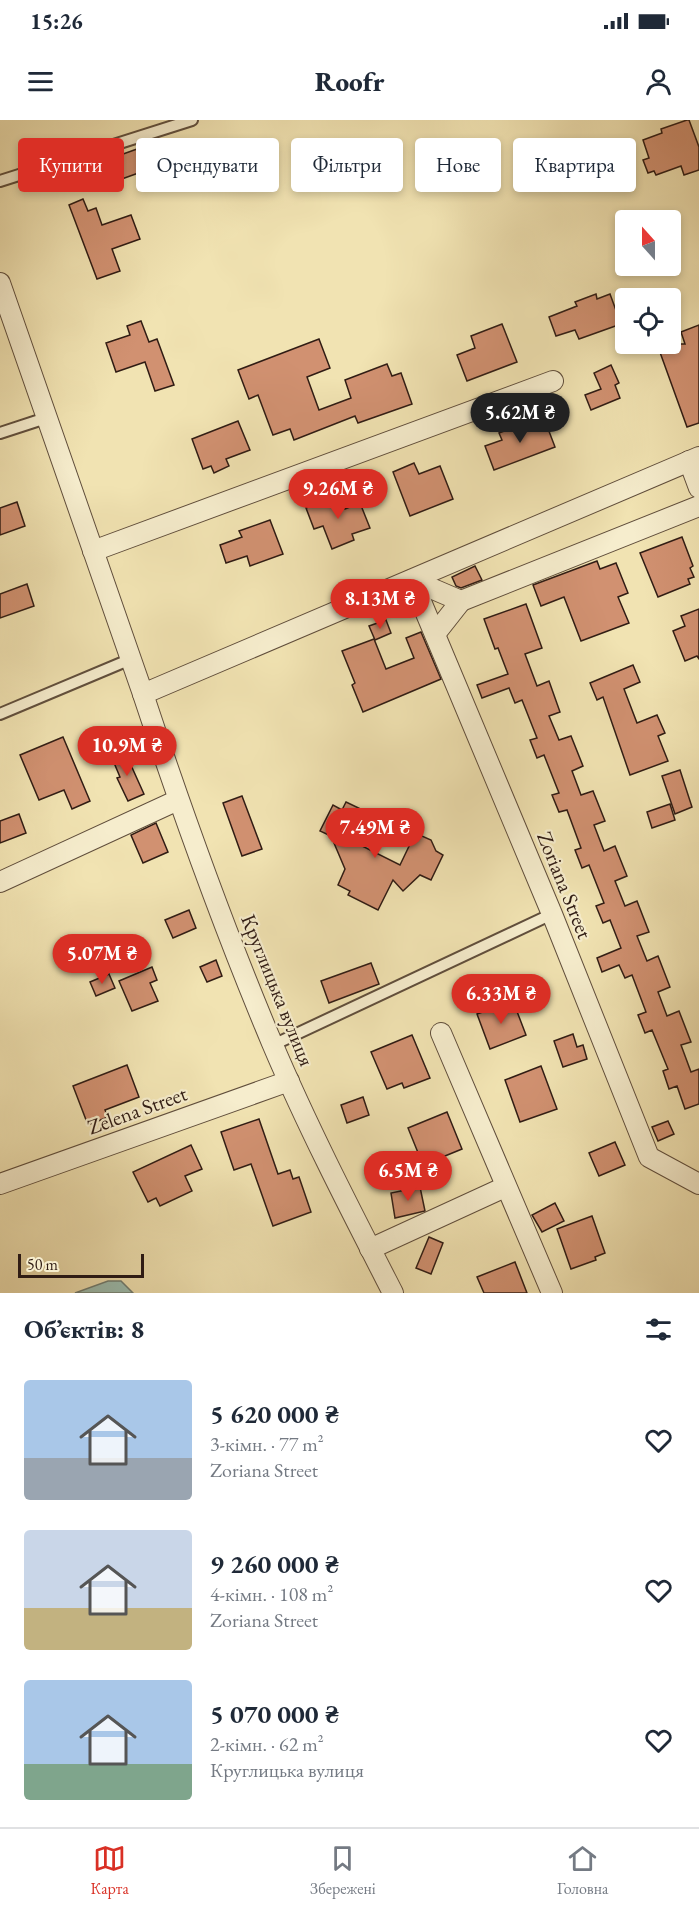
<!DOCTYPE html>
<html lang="uk">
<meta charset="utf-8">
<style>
:root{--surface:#fff;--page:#f6f6f7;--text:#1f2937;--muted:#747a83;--line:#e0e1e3;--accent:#d93025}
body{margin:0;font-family:"EB Garamond",serif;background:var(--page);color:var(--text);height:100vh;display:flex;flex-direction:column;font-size:22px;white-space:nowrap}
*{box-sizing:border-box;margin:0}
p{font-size:20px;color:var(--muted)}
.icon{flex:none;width:33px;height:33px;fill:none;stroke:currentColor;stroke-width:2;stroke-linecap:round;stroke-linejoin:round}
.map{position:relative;height:1173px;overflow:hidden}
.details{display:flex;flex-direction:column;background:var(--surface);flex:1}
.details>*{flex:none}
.top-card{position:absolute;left:18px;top:18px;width:663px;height:54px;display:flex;gap:12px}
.needle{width:39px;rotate:339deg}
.controls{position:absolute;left:615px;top:90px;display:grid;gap:12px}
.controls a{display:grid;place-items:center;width:66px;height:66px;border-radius:6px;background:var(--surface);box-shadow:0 3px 9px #0003;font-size:30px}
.scale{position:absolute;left:18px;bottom:15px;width:126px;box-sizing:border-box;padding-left:6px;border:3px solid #301c14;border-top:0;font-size:16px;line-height:21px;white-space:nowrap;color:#301c14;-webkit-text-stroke:4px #f6edcd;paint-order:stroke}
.price{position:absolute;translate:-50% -51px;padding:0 14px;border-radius:21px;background:var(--accent);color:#fff;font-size:20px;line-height:39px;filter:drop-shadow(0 2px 3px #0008)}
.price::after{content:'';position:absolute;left:50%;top:36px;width:18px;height:14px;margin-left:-9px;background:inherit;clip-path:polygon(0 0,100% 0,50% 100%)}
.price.on{background:#222;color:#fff}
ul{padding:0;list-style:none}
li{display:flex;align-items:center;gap:18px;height:150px;padding:0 24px}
li span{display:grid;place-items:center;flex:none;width:168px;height:120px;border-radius:6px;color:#555}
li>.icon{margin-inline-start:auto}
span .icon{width:72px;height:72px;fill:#fffc;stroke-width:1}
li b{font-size:26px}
h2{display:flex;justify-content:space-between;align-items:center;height:72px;padding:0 24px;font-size:26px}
.chip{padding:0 21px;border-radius:6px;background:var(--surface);box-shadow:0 3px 9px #0003;font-size:21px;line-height:54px}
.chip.on{background:var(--accent);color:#fff}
.status{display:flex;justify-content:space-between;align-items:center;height:42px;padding:0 30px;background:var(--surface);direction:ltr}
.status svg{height:16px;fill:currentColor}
header{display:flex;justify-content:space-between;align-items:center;height:78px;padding:0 24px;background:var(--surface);font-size:27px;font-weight:800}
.dock{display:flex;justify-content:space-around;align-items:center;height:84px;border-top:2px solid var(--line);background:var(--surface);font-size:16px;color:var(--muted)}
.dock a{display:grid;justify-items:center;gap:3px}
.dock .on{color:var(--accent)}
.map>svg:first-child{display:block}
</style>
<div class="status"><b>15:26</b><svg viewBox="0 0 49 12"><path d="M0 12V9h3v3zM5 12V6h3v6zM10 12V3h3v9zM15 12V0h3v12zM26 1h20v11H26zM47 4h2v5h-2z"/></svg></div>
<header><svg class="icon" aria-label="menu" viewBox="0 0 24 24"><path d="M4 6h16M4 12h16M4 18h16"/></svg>Roofr<svg class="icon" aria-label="person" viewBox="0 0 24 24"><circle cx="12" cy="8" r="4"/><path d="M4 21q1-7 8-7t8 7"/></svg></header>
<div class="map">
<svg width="699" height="1173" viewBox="0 0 699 1173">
<rect width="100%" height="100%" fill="#f1e3b2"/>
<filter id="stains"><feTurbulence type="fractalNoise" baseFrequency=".00333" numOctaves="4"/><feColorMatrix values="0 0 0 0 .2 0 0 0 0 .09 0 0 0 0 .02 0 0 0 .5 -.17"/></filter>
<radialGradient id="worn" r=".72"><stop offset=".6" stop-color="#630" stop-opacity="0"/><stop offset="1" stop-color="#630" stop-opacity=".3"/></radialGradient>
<polygon fill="#9bbeb1" stroke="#707d72" stroke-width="1.5" points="108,1161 121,1161 133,1173 75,1173"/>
<g fill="#d19171" stroke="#301c14" stroke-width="1.5">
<polygon points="687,0 689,0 699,27 699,50 684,55 681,46 656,55 654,51 648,53 643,40 649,38 643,20 662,13 661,9"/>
<polygon points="137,29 144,51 119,60 112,38"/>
<polygon points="83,79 88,91 96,88 102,105 131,95 140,119 112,129 120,151 97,159 69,85"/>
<polygon points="596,174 597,179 610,174 621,204 579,219 575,210 556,216 549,197 577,186 575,182"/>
<polygon points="141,201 149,222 157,219 174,265 155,271 145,242 116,252 106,223 130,215 127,206"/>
<polygon points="502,204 517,242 467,261 457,235 475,228 471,216"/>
<polygon points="699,205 699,303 687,307 657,224 685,224 681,212"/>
<polygon points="319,219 330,248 307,257 319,290 351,278 345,260 387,244 392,256 401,253 412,284 358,303 355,296 294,320 290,309 273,315 258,275 249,279 238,250"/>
<polygon points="611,245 619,263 615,265 620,278 591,290 585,275 601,269 594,253"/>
<polygon points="536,299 540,309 547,306 555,327 494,350 485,326 502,320 499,313"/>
<polygon points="238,301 250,330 226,339 229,346 214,353 211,346 203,349 192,319"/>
<polygon points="414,343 419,354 440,346 453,379 410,396 393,352"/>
<polygon points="340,375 345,389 360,383 370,408 352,414 354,420 332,429 323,406 314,409 306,388"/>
<polygon points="17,382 25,406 0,415 0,388"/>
<polygon points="270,400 283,434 250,446 247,436 226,443 220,425 242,417 239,411"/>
<polygon points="682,417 693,446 690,448 694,457 688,459 690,464 658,477 640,433"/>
<polygon points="597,441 600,449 616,443 628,473 618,477 629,503 581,521 564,477 541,486 533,465"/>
<polygon points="475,446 482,460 461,468 456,466 452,457"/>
<polygon points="27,464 34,486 0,498 0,474"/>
<polygon points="526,484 542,528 525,534 537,566 549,561 560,592 549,596 559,620 571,616 583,646 572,651 581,675 593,671 605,701 594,705 604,731 615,726 627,756 615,761 625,786 637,781 649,812 637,816 647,841 658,836 670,867 658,872 667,896 679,891 691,922 681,925 691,952 699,949 699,984 685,989 677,966 669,969 663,951 668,949 652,910 645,913 638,895 646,892 632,855 625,858 619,845 602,852 597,838 621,828 610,800 603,803 596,786 604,783 589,745 582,748 575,730 581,728 567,690 559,692 552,675 559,673 544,635 537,638 530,620 537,618 522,580 515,583 509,568 482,578 477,565 508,554 498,528 495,529 484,499"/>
<polygon points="699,489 699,539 697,536 685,541 673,511 685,506 681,496"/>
<polygon points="386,500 391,513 375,520 369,506"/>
<polygon points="421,512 441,559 363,592 352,565 355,563 342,531 374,519 386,549 414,538 406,518"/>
<polygon points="633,545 640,562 624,569 637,603 657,595 665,613 658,616 668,641 630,655 603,577 597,580 590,563"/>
<polygon points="63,617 90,681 72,689 64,670 39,680 20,635"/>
<polygon points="125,632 144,674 128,681 117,658 120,657 112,638"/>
<polygon points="680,650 692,687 675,694 662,656"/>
<polygon points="242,676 262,729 242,736 223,683"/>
<polygon points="346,682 365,691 362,698 368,705 358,724 400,745 412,720 422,716 431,720 436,731 443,735 431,760 420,755 403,771 393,760 378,790 348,775 350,771 338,765 345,749 331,716 320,711 333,685 342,690"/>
<polygon points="670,684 675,700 652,708 647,692"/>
<polygon points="19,694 26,713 0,723 0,701"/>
<polygon points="156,703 168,732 143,743 131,715"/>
<polygon points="189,790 196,808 173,818 165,800"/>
<polygon points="216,840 222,856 207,862 200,847"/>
<polygon points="371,843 379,864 329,883 321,861"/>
<polygon points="152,847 157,860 150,863 158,881 132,891 119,861"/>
<polygon points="109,854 115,868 96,876 90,862"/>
<polygon points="513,881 526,915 490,929 477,894"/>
<polygon points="573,914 577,927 583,925 587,939 563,947 554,921"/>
<polygon points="412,915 430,958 404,968 402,963 387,969 371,932"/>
<polygon points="127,945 139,977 105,990 108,997 88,1005 73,966"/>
<polygon points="541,946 557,989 520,1002 505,960"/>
<polygon points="363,977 369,995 347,1003 341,985"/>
<polygon points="447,992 462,1029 423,1045 408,1008"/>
<polygon points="259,999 278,1054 290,1050 293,1059 299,1057 311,1092 273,1106 251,1044 234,1050 221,1012"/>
<polygon points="668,1001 674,1014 658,1021 652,1007"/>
<polygon points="615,1022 625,1045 599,1056 589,1033"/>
<polygon points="191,1025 202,1049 185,1056 192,1071 160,1086 156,1078 148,1082 133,1052"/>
<polygon points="420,1067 425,1091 395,1098 391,1073"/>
<polygon points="555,1083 564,1101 542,1112 532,1095"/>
<polygon points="592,1096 605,1133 595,1137 596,1140 571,1149 557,1109"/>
<polygon points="429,1117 443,1123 431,1154 416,1148"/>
<polygon points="515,1142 527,1173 484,1173 477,1157"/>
</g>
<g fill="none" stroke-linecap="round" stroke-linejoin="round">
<defs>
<g id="service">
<polyline points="0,61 192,0"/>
<polyline points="0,313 46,298"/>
<polyline points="0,594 131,539"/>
<polyline points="273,925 552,794"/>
</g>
<g id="minor">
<polyline points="0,163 143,574 699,337"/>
<polyline points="689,341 699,368"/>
<polyline points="93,431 553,261"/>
<polyline points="412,460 552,794 649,1037 699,1064"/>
<polyline points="412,460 461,481 435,514"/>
<polyline points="461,481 699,386"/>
<path d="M143,574C182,692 224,809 272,923C308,1008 351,1091 393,1173"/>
<polyline points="0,762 178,680"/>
<polyline points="441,913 552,1173"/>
<polyline points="0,1064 289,961"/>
<polyline points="370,1129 505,1067"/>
</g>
</defs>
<use href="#service" stroke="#604e3c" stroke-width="14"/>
<use href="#minor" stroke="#604e3c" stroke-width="22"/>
<use href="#service" stroke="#f6edcd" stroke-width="10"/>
<use href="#minor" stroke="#f6edcd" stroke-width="20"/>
</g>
<g text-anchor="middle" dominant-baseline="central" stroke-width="4.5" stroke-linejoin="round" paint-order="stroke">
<g font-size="21" fill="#301c14" stroke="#f6edcd">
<text transform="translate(565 765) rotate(68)">Zoriana Street</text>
<text transform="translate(278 870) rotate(68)">Круглицька вулиця</text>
<text transform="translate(137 990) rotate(-20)">Zelena Street</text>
</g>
</g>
<rect width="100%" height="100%" filter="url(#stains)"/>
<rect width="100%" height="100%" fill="url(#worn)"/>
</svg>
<div class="controls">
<a><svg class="needle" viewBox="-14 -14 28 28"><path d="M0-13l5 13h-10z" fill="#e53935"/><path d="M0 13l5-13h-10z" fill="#747a83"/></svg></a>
<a><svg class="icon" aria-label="locate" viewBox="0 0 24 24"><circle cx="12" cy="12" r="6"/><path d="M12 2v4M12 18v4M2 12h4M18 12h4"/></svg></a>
</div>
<div class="scale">50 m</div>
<b class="price on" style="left:520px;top:324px">5.62M ₴</b>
<b class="price" style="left:338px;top:400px">9.26M ₴</b>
<b class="price" style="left:380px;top:510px">8.13M ₴</b>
<b class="price" style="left:127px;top:657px">10.9M ₴</b>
<b class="price" style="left:375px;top:739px">7.49M ₴</b>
<b class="price" style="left:102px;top:865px">5.07M ₴</b>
<b class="price" style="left:501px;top:905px">6.33M ₴</b>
<b class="price" style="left:408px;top:1082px">6.5M ₴</b>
<div class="top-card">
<a class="chip on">Купити</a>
<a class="chip">Орендувати</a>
<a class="chip">Фільтри</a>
<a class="chip">Нове</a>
<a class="chip">Квартира</a>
</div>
</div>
<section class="details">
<h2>Об’єктів: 8<svg class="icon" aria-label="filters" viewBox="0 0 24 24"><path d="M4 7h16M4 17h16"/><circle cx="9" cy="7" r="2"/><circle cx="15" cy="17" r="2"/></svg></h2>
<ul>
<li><span style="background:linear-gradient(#a9c7e8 65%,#9aa5b1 0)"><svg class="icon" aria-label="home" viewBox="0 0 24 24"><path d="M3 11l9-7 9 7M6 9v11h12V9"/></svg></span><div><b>5 620 000 ₴</b><p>3-кімн. · 77 m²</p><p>Zoriana Street</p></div><svg class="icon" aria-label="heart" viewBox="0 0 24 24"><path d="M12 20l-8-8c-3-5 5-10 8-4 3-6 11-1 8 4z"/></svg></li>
<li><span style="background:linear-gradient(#c9d6e8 65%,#c2b280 0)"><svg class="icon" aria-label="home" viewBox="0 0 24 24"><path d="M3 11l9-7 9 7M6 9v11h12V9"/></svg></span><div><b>9 260 000 ₴</b><p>4-кімн. · 108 m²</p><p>Zoriana Street</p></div><svg class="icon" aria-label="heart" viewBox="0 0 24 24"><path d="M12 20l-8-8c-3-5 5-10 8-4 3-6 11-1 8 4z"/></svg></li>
<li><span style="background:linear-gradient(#a9c7e8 70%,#7fa58c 0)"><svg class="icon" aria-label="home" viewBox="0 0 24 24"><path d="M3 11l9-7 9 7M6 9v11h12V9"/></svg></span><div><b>5 070 000 ₴</b><p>2-кімн. · 62 m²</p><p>Круглицька вулиця</p></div><svg class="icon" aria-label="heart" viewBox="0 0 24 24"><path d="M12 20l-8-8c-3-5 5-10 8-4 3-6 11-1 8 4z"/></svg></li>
</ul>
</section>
<nav class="dock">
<a class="on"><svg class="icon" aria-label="map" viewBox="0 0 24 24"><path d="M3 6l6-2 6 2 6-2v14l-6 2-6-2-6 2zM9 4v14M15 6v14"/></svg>Карта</a>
<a><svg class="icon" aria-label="saved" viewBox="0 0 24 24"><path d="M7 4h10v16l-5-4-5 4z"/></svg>Збережені</a>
<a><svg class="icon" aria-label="home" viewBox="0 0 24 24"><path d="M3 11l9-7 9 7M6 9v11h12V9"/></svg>Головна</a>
</nav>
